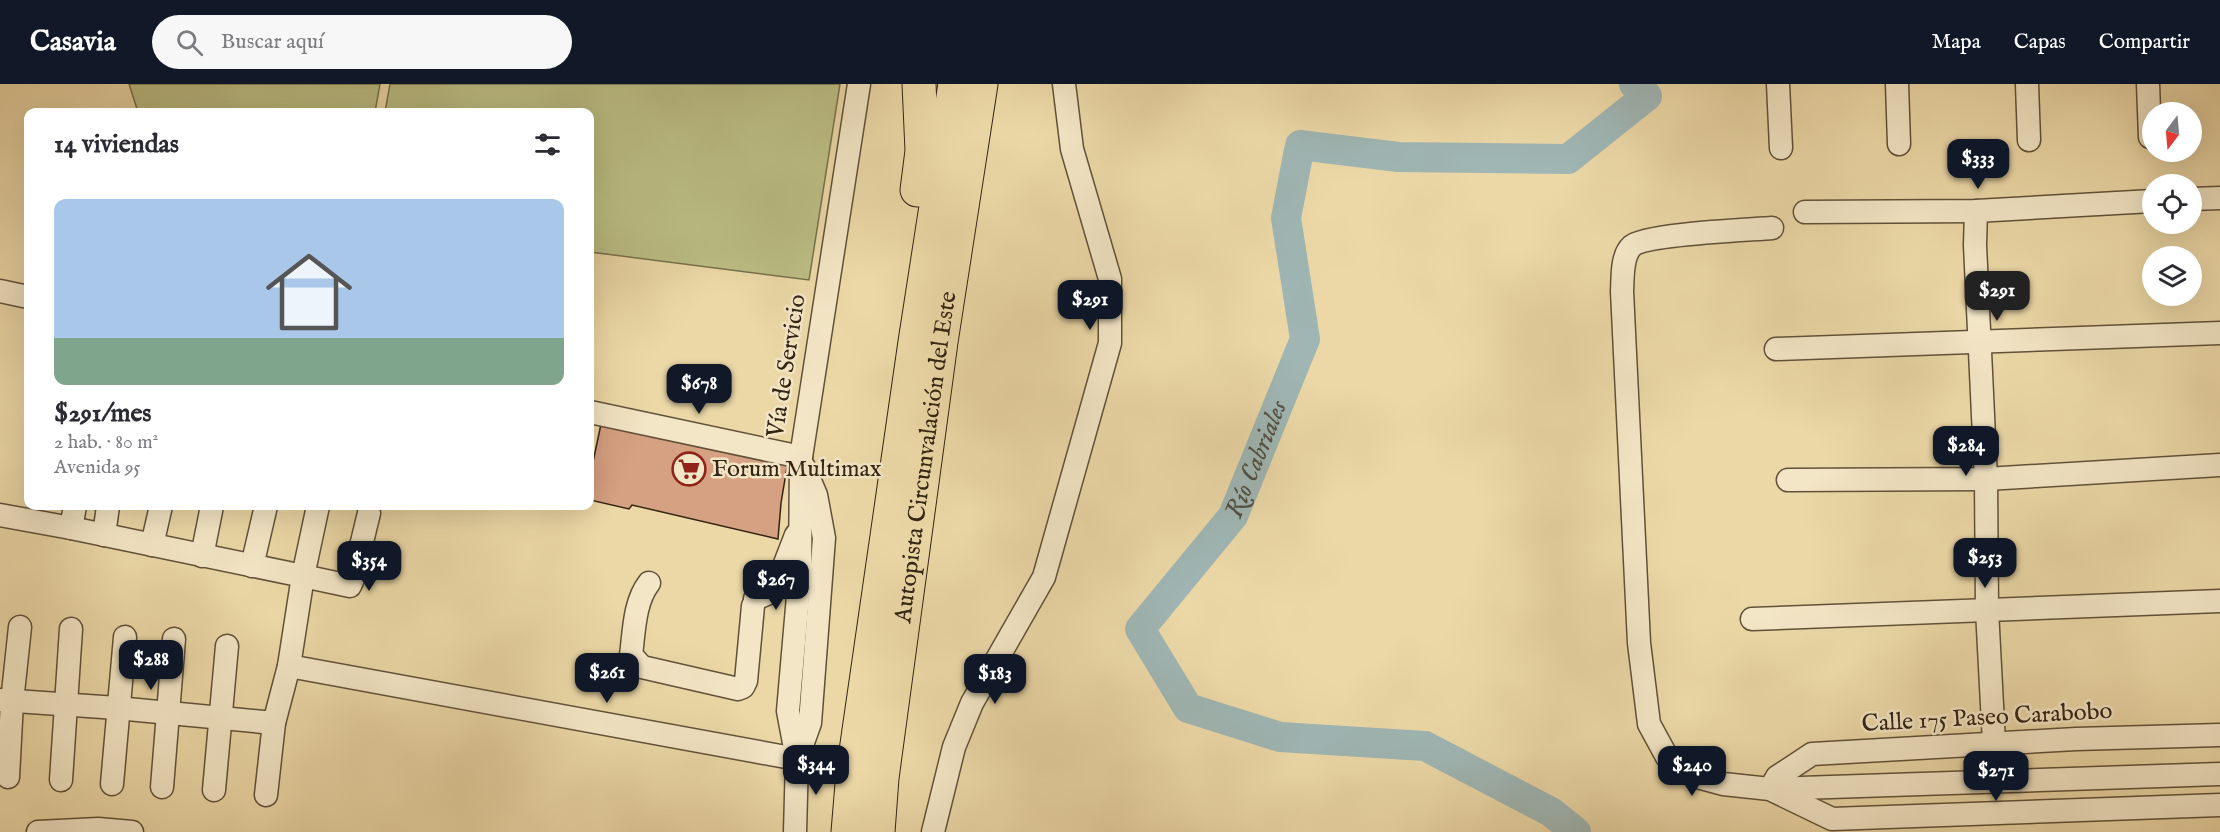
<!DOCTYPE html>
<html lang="es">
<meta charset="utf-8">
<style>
:root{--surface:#fff;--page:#f7f7f7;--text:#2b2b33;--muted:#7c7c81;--accent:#111827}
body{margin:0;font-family:"IM FELL English",serif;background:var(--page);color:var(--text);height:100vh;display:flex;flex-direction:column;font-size:22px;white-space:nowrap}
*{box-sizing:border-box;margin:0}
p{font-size:20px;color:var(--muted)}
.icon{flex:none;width:33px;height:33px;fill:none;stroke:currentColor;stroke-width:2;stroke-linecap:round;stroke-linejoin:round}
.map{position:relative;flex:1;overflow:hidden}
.side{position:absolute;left:24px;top:24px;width:570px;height:402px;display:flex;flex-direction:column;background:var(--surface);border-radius:12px;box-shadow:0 6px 24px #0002}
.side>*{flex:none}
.needle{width:39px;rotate:196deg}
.tools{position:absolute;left:2142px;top:18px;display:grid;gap:12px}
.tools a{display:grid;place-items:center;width:60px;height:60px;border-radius:50%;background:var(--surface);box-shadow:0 6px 24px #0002;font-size:30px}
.price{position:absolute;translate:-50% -51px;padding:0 14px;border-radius:12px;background:var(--accent);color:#fff;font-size:20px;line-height:39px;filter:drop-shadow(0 2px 3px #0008)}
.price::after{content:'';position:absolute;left:50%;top:36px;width:18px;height:14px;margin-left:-9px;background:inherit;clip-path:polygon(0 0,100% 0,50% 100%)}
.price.on{background:#222;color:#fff}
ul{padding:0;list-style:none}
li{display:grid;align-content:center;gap:12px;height:318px;padding:0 30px}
li span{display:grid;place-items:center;height:186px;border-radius:12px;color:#555}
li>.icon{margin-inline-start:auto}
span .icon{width:108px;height:108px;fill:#fffc;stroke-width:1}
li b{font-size:26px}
h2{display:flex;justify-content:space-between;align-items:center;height:72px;padding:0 30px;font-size:26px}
header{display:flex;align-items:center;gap:36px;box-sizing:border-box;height:84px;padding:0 30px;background:var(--accent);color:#fff}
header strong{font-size:28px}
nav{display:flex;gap:33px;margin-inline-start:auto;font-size:21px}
.search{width:420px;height:54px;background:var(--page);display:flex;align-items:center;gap:15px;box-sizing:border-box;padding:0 21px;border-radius:33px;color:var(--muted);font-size:22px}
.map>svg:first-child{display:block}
</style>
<header>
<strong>Casavia</strong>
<div class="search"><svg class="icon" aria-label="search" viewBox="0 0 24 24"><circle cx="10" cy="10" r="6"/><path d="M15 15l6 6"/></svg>Buscar aquí</div>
<nav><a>Mapa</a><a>Capas</a><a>Compartir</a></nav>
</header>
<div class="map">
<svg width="2220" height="748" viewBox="0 0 2220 748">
<rect width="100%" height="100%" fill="#ecd8a7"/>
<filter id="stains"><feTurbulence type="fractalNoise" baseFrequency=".00333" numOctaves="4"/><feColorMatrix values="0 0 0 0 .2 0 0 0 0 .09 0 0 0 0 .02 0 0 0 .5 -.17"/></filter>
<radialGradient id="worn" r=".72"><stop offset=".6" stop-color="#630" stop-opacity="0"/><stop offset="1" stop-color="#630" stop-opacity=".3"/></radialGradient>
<g fill="#bbbe85" stroke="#77714c" stroke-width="1.5">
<polygon points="129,0 380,0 375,28 138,28"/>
<polygon points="390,0 840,0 809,196 590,168 590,28 385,28"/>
</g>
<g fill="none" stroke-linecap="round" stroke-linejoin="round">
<path stroke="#9fb6b4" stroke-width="30" id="s1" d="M1576,748L1551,728L1425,662L1280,653L1188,624L1140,545L1233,432L1305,255L1286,134L1300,61L1398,73L1568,75L1647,12L1634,0"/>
</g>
<polygon fill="#d6a082" stroke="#332414" stroke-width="1.5" points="604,326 788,377 781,419 778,455 632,421 629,425 590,416 590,392"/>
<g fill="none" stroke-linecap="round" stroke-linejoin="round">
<defs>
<g id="minor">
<polyline points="1778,0 1781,64"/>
<polyline points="1897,0 1899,60"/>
<polyline points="2027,0 2029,56"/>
<polyline points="2148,0 2150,53"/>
<polyline points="2192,115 2220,114"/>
<polyline points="1976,127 1975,161 1986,395 1987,526 1994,659"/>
<polyline points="1805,128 1976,127 2152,117"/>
<path d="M1772,144C1749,146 1646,150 1632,162C1621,172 1623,194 1622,207L1639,559L1649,640L1667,673L1682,685L1697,693L1723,700L1770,705L2220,690"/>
<polyline points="0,207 28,213"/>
<polyline points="1776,265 2220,249"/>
<polyline points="590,328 801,373"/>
<polyline points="1788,396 1986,395 2220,381"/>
<polyline points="318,422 303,492 350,502 353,495 369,429"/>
<polyline points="0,431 71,444 303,492 289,582 274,639 117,624 0,616"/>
<polyline points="71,444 75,422"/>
<polyline points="104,451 108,422"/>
<polyline points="152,461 161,422"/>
<polyline points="202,472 212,422"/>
<polyline points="252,482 266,422"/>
<path d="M649,499C634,518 634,549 631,571L642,583L738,605L743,603L746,597L753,522"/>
<polyline points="755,515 769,509 779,495 796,451"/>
<polyline points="1752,535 2220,517"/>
<polyline points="289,582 797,675"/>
<polyline points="797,675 788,627 800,489 801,373 859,0"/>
<polyline points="8,693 12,618 20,543"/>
<polyline points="61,696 71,545"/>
<polyline points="112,700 125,553"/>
<polyline points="162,703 174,555"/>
<polyline points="1770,705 1777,693 1812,670 2076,655 2220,651"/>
<polyline points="214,706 227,562"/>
<polyline points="1774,707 1832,735 2220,721"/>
<polyline points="266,711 274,639"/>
<polyline points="38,748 98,745 132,748"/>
<polyline points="795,748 797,675 810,639 824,454 816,411 804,383"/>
<polyline points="933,748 954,663 972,619 1044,493 1110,259 1110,195 1072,65 1064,0"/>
</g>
<g id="highway">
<polyline points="917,106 922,67 919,0"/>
<polyline points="848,748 853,688 915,258 955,0"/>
<path id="s2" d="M878,748L882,694L941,258L981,0"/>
</g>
</defs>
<use href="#minor" stroke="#615139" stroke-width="25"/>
<use href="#highway" stroke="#332414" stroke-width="35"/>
<use href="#minor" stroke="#f3e6c6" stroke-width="22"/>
<use href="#highway" stroke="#ecd8a7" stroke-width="33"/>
</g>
<defs>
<symbol id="supermarket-ring" viewBox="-11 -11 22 22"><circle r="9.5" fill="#f3e6c6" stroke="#8f2418" stroke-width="1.5"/><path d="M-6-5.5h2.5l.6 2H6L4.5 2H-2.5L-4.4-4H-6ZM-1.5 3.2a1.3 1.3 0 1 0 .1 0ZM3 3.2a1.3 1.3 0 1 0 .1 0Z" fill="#8f2418"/></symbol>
</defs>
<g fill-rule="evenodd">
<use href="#supermarket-ring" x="670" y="366" width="38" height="38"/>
</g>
<g text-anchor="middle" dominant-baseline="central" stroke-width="5" stroke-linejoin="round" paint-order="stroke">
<g font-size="24" fill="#332414" stroke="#f3e6c6">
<text transform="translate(787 282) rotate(-81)">Vía de Servicio</text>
<text stroke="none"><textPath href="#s2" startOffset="378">Autopista Circunvalación del Este</textPath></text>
<text transform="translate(1987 634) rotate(-3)">Calle 175 Paseo Carabobo</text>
</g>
<g font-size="24" fill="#332414" stroke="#f3e6c6" text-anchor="start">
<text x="712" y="385">Forum Multimax</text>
</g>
<g font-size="26" font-style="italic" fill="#535044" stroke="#f3e6c6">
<text stroke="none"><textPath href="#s1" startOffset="716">Río Cabriales</textPath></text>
</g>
</g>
<rect width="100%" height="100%" filter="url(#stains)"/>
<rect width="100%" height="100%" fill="url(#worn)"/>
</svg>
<div class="tools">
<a><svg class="needle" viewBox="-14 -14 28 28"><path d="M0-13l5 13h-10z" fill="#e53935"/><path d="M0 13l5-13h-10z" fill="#7c7c81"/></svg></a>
<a><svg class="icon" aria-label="locate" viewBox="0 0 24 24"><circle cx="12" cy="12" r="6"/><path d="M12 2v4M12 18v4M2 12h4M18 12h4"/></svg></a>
<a><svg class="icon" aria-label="layers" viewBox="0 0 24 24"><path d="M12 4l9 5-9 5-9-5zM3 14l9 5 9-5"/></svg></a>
</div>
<b class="price" style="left:1978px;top:106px">$333</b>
<b class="price on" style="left:1997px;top:238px">$291</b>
<b class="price" style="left:1090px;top:247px">$291</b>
<b class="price" style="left:699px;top:331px">$678</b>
<b class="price" style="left:1966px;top:393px">$284</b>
<b class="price" style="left:1985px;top:505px">$253</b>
<b class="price" style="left:369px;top:508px">$354</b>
<b class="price" style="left:776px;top:527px">$267</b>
<b class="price" style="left:151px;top:607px">$288</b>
<b class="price" style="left:607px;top:620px">$261</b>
<b class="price" style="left:995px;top:621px">$183</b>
<b class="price" style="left:816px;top:712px">$344</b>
<b class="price" style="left:1692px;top:713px">$240</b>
<b class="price" style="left:1996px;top:718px">$271</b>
<section class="side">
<h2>14 viviendas<svg class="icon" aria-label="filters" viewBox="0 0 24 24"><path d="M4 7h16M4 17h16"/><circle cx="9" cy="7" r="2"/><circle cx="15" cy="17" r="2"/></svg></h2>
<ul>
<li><span style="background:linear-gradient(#a9c7e8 75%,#7fa58c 0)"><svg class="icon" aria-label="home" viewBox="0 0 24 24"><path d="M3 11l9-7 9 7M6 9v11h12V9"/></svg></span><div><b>$291/mes</b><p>2 hab. · 80 m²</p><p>Avenida 95</p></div></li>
</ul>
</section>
</div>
